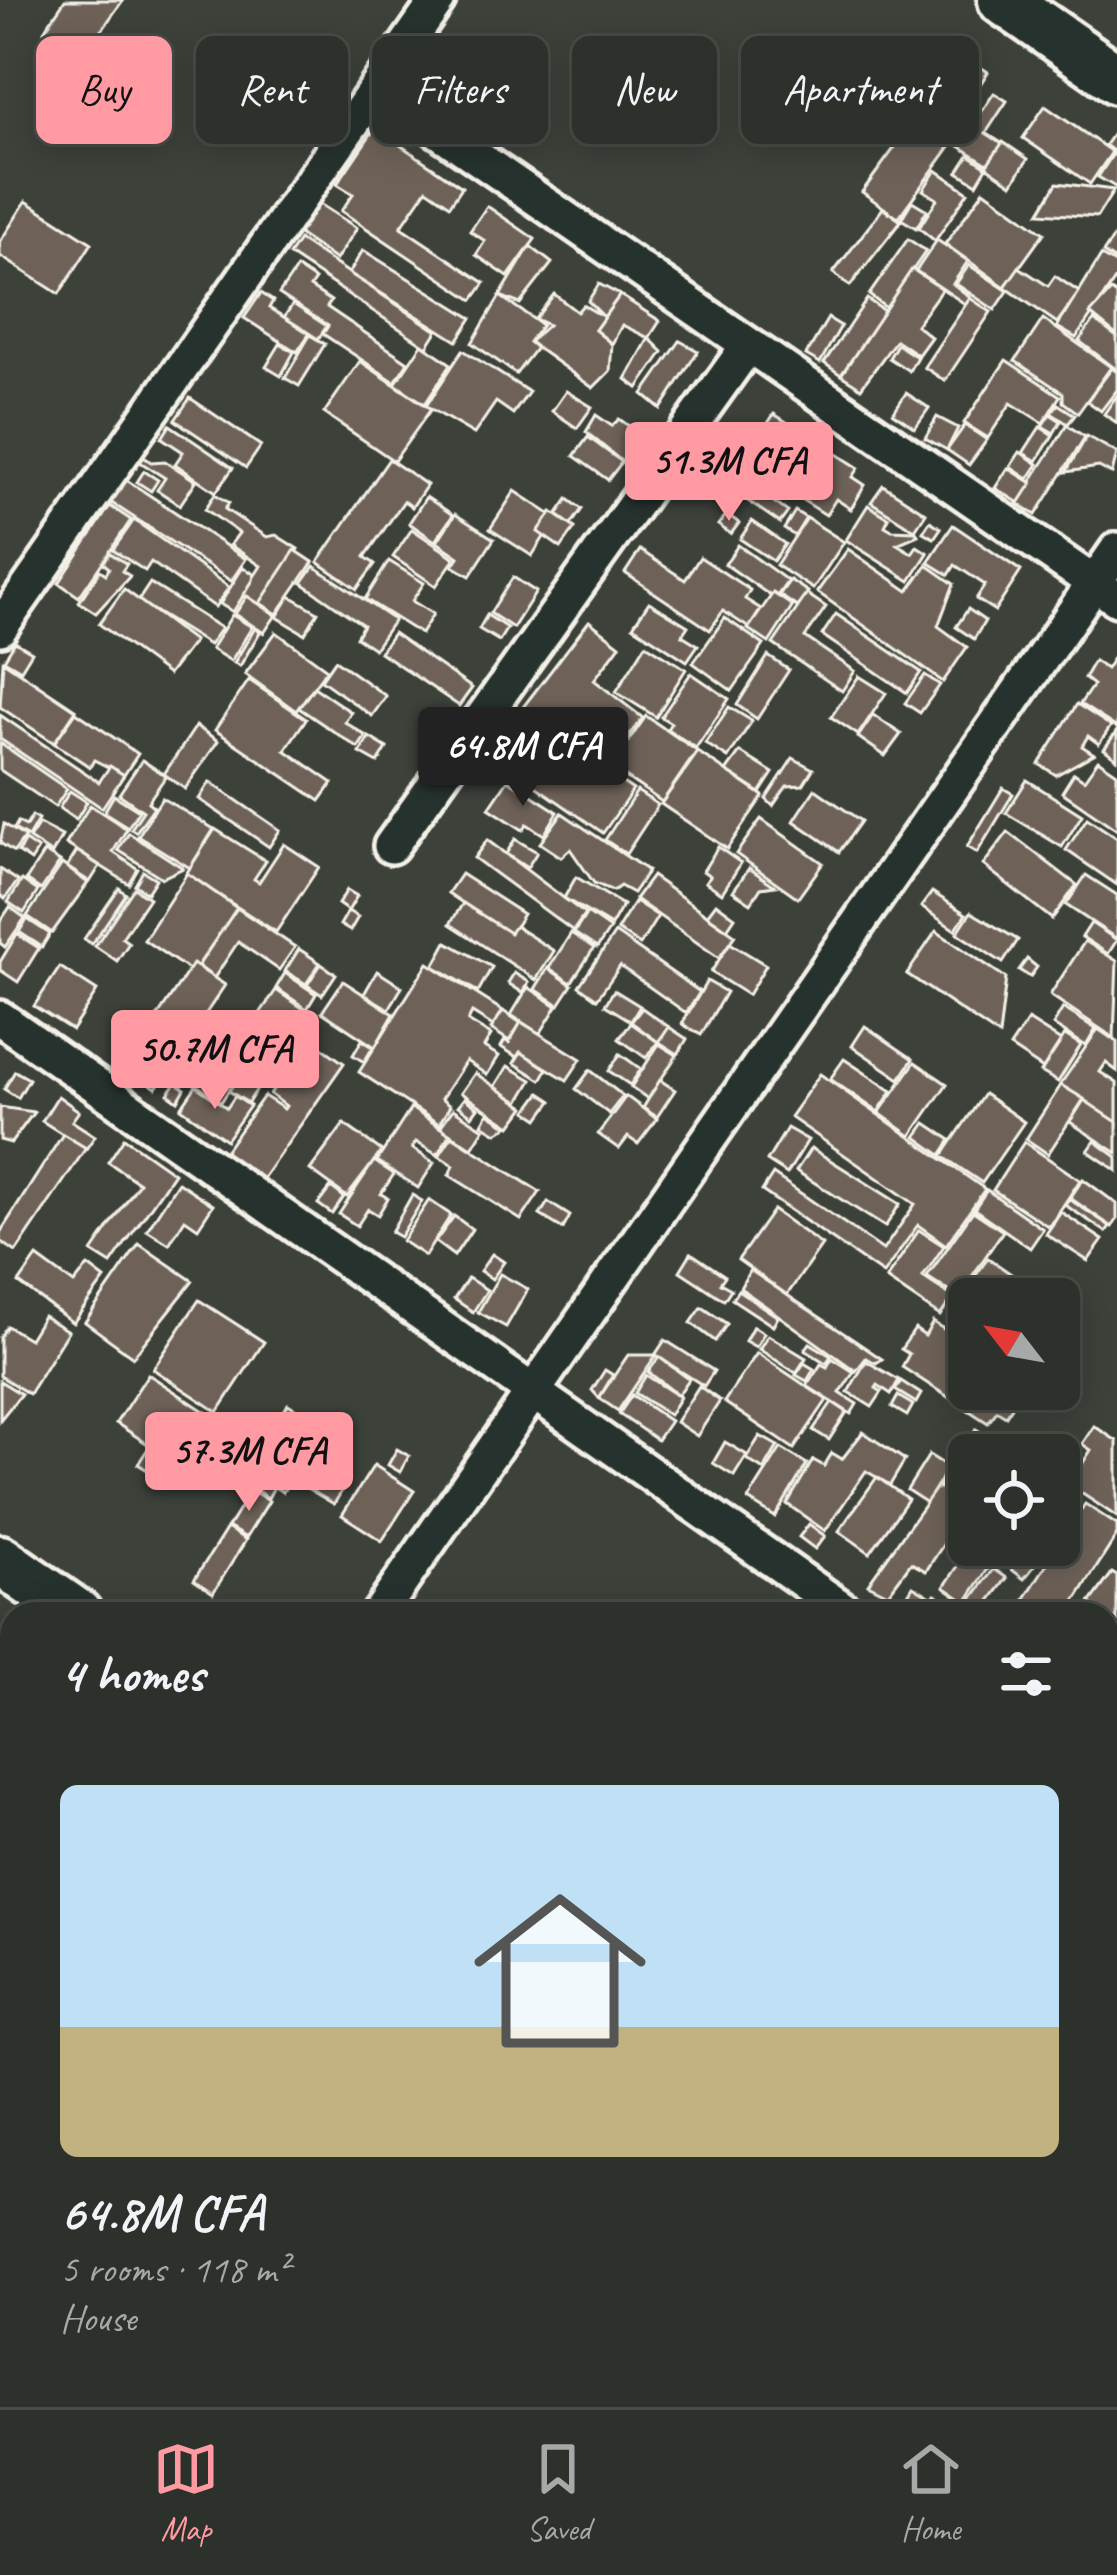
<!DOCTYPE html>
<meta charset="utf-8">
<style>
:root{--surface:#2d312c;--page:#353934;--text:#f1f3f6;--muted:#a7a9a9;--line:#484c48;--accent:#ff9aa2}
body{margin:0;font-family:Caveat,sans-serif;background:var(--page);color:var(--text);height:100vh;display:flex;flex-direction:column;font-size:45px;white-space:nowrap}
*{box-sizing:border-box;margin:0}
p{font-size:39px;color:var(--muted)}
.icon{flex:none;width:66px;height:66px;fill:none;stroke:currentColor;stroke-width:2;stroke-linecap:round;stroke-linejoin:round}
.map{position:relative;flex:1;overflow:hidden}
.panel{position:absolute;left:0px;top:1602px;width:1119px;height:807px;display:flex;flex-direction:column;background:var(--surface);border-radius:36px 36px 0 0;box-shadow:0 6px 30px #0003,0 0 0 3px var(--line)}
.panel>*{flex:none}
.guide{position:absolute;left:36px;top:36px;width:1047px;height:108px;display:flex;gap:24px}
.needle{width:78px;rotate:301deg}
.tools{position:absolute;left:948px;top:1278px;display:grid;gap:24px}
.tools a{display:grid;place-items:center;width:132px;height:132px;border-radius:18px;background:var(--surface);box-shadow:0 6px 30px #0003,0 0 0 3px var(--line);font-size:60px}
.price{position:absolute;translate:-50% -102px;padding:0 27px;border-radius:12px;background:var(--accent);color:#111;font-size:39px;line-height:78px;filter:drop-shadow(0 3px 6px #0008)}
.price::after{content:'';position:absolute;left:50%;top:72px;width:36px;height:27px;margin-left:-18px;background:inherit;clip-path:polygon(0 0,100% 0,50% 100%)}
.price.selected{background:#222;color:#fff}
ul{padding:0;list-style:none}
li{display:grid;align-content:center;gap:24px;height:636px;padding:0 60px}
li+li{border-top:3px solid var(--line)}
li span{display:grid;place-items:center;height:372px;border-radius:18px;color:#555}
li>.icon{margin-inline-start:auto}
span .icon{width:216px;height:216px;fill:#fffc;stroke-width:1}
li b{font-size:51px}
h2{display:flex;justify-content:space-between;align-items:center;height:144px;padding:0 60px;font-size:51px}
.pill{padding:0 42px;border-radius:18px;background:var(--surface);box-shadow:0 6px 30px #0003,0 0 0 3px var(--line);font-size:42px;line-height:108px}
.pill.selected{background:var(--accent);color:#111}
.menu{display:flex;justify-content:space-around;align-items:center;height:168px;border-top:3px solid var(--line);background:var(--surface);font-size:33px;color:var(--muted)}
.menu a{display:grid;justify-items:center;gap:6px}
.menu .selected{color:var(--accent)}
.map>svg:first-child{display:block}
</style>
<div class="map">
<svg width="1117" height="2407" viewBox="0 0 1117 2407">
<rect width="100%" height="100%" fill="#3c413a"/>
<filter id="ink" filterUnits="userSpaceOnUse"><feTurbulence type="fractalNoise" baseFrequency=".00833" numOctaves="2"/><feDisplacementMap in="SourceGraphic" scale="24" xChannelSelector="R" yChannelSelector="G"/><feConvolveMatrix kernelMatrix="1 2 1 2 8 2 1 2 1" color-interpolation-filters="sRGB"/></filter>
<g filter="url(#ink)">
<g fill="#6e6259" stroke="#f4f1e8" stroke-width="3">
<polygon points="65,0 123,0 82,58 44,31"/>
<polygon points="960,54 988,72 972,97 943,79"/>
<polygon points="943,82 978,108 898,218 862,192"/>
<polygon points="994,93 1007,101 986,133 1003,144 989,165 959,146"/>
<polygon points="1045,106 1112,152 1090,184 1023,138"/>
<polygon points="375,128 462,187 450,205 427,189 401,227 485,283 473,300 341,211 353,194 337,184"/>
<polygon points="1112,135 1117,138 1117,154 1105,145"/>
<polygon points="1003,142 1028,159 1012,184 986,166"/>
<polygon points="1113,154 1117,157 1117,188 1098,177"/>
<polygon points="969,155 987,167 977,184 958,172"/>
<polygon points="936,170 968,192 935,241 919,228 937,199 923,190"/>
<polygon points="1057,183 1114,190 1097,217 1039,213"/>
<polygon points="984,190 1044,233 1005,287 945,244"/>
<polygon points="26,201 92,243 59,294 0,256 0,242"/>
<polygon points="912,201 927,210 916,228 901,219"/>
<polygon points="318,203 357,228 336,260 298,234"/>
<polygon points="487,206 535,239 508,277 476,255 485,241 470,231"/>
<polygon points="883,208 901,221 850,286 833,273"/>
<polygon points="1117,232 1117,262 1103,253"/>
<polygon points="908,239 926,251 886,308 869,295"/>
<polygon points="299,240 437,331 427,347 289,255"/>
<polygon points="937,240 968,261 953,284 970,297 965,304 916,271"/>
<polygon points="530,246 552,263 520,304 500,296"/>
<polygon points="363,250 472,318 457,341 349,273"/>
<polygon points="1101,256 1117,265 1117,277 1076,338 1057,327"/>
<polygon points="969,265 1008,291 995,310 956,284"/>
<polygon points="1019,267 1048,286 1055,276 1079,292 1057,323 1005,287"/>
<polygon points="297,268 315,280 310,287 331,301 327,307 408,362 395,382 323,334 328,326 279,294"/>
<polygon points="912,269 942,289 916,325 931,337 918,355 896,340 861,388 841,375"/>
<polygon points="599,284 620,295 604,317 588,301"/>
<polygon points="1111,291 1117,295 1117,336 1090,314"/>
<polygon points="261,293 273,301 269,308 310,333 297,352 244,318"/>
<polygon points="554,294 577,312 583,305 604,317 595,330 612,344 610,371 593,388 529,342 548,325 535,319"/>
<polygon points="620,295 660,321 649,338 622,325 612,344 595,330"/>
<polygon points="500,296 542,325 529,342 536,348 516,374 472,343"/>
<polygon points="970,298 991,312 945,381 924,367"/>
<polygon points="867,299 884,311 841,375 824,363"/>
<polygon points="293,304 327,326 318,339 284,317"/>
<polygon points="828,318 841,326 820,363 806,355"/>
<polygon points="1043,319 1111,367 1078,413 1063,402 1063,393 1015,361"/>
<polygon points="1094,320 1117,337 1117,370 1079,341"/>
<polygon points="310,335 325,344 299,386 285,378"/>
<polygon points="649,338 663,352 638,388 626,379"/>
<polygon points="680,341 698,351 661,409 643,394"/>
<polygon points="280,344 294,352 281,376 266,367"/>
<polygon points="422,344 451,364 425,404 395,384"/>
<polygon points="897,344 917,357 909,371 889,358"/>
<polygon points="463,350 529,392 513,414 496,402 474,434 426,406"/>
<polygon points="1006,360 1060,396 1043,423 1011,403 988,438 964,423"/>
<polygon points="360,361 431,409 394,461 324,413"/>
<polygon points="1112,368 1117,372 1117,390 1101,411 1087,401"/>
<polygon points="566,391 592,407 577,428 552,411"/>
<polygon points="906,393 929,408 915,428 893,413"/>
<polygon points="1117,395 1117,423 1104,414"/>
<polygon points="190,398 261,446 246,468 175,420"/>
<polygon points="1058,404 1075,415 1068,424 1051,413"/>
<polygon points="774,414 859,468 853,477 865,485 851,509 836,499 826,515 755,470 766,454 753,446"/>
<polygon points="1050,414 1061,421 1054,433 1042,426"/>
<polygon points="596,415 612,426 619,419 643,436 622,462 586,432"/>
<polygon points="937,417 958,428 947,450 925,438"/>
<polygon points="170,425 233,468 216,492 175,464 183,452 162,438"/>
<polygon points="965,425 987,440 969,465 947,450"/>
<polygon points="1067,425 1085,437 1036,515 1017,503"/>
<polygon points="1040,427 1053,435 1037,461 1023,453"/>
<polygon points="1087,436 1117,453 1112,474 1099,467 1066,472"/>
<polygon points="588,437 622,462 608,480 574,456"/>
<polygon points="711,445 723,453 717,462 788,512 780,523 697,466"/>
<polygon points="1020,452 1038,464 1028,479 1010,467"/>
<polygon points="144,457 151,462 165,461 196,481 180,505 157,490 165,478 140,462"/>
<polygon points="389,459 427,485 412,507 404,501 365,557 375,564 357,589 318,562"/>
<polygon points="1008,468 1032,483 1019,503 995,488"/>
<polygon points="144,471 158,480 151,491 137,482"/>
<polygon points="125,479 246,559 231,581 110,502"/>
<polygon points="883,485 926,513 915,530 871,502"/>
<polygon points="515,491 556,518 532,556 490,529"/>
<polygon points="215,494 229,503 225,509 267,537 276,535 298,549 260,607 242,595 261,566 230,545 239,533 205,509"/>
<polygon points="426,497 453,515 435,541 409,523"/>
<polygon points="568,499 582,509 571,525 557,515"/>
<polygon points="868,505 889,518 885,526 892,530 916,531 918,535 897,544 912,553 917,546 928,553 910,581 846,540"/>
<polygon points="110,506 131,520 79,597 59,583"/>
<polygon points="795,511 806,518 795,536 784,529"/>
<polygon points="552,512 575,528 561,548 538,532"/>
<polygon points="455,514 494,539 470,576 453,566 459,557 437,542"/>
<polygon points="727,514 739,523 731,534 718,525"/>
<polygon points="807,518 844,542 813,589 776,565"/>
<polygon points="134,520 229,587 215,607 151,562 145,571 113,550"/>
<polygon points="752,521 785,544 773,561 740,539"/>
<polygon points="930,521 941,528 934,538 923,532"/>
<polygon points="953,525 1021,571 995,611 976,599 985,585 955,565 949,575 928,562"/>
<polygon points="412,529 455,558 436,586 393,557"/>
<polygon points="738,545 788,581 775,599 725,564"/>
<polygon points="848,549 908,591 927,565 954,584 938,626 967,647 943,682 817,592"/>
<polygon points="295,550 313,562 277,614 260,603"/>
<polygon points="640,550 685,580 700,557 750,590 745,599 761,609 749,628 723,611 710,630 625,573"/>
<polygon points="110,553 127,564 122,571 130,576 96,613 79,602 100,570 106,574 109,568 103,563"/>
<polygon points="389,561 424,583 412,601 433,614 421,634 365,599"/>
<polygon points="314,566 394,620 374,649 356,637 363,625 302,583"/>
<polygon points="243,567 254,574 253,580 233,612 220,604"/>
<polygon points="513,577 536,592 513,628 490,613"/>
<polygon points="790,580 808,592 797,607 779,595"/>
<polygon points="150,583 221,628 209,645 138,601"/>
<polygon points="124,589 194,641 168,675 99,624"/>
<polygon points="773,593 793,606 769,643 748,629"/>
<polygon points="807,594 826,607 805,637 855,671 842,691 773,644"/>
<polygon points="247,596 276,615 264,633 235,614"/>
<polygon points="290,596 318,612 305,634 277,617"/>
<polygon points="649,602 688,626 682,635 698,645 687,661 633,626"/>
<polygon points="968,609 985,621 974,639 956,627"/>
<polygon points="836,614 921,672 907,693 822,635"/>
<polygon points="232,615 252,627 231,661 211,649"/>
<polygon points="487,615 507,628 499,641 479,629"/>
<polygon points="725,618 764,645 732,691 693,663"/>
<polygon points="589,621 620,645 594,680 643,718 604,768 523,707"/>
<polygon points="255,628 260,632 240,666 234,663"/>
<polygon points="276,632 327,669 296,711 245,674"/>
<polygon points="393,633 472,688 459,706 380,652"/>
<polygon points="15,642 32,652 21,670 4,660"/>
<polygon points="646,644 686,669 656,717 616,692"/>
<polygon points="1117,652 1117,728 1080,704 1093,685 1084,678 1094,661 1106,669"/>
<polygon points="768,656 789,670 757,719 737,705"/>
<polygon points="335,660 386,696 372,716 321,680"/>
<polygon points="3,661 76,710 54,743 0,707"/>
<polygon points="691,673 729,699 696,748 667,729 671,723 661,717"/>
<polygon points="925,675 940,685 920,713 905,703"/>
<polygon points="859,676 886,693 858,735 831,717"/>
<polygon points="249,680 306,719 285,750 333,783 320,801 215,730"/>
<polygon points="314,687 351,712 345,722 366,736 358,748 299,708"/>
<polygon points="1077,704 1111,726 1099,744 1088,736 1082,746 1094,754 1056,775 1039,764"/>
<polygon points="729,707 752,721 728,758 705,743"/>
<polygon points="76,712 138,754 124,775 94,760 90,767 54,743"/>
<polygon points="0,715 99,782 110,766 124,775 102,808 0,739"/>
<polygon points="873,715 901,734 885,756 858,737"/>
<polygon points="646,716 697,751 662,802 611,767"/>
<polygon points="196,726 218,741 185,789 164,774"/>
<polygon points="1117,731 1117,759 1104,749"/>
<polygon points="551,734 633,790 603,833 521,776"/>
<polygon points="369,737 387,748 378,763 360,753"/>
<polygon points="0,743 67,789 55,807 0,770"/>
<polygon points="698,752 763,796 727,849 661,804"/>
<polygon points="740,752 773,773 760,793 726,771"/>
<polygon points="793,758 813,769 803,785 787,786 773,806 766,799"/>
<polygon points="142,760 166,776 148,802 154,807 136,832 131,829 143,811 119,794"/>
<polygon points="1098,760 1117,773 1117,830 1062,792 1074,773 1084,780"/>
<polygon points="508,780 558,812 544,835 527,824 523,830 489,808"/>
<polygon points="1027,780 1082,815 1062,847 1006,813"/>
<polygon points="210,782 280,830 269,847 199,799"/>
<polygon points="1003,788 1013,794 977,853 967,847"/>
<polygon points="815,789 861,821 839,852 794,821"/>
<polygon points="70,791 87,802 76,820 59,808"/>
<polygon points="637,791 658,805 626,854 605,840"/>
<polygon points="114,795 139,811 128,827 104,812"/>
<polygon points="162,798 214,829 190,868 138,836"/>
<polygon points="90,805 127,829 113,852 138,869 129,884 66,844"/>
<polygon points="562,813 648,871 633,893 620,886 613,891 594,883 570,849 561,857 540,843"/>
<polygon points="32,816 38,820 28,837 14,829 18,822 26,826"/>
<polygon points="1087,818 1117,838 1117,885 1066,850"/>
<polygon points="761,819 823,863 798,898 736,854"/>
<polygon points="4,824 25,837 14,852 0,843"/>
<polygon points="39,824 62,836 52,854 29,839"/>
<polygon points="215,829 266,861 254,879 259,882 284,844 319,867 276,932 186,874"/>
<polygon points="1008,832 1077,885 1052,919 983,865"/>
<polygon points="129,833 183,868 162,878 118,850"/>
<polygon points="515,839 537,852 527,868 506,854"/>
<polygon points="487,840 585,914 573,931 474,858"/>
<polygon points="25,841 38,850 31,861 18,852"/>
<polygon points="718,847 741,863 722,893 705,882 710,876 703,871"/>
<polygon points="77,851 100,866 90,882 67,867"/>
<polygon points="44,852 60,862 41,890 26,880"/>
<polygon points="62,864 88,883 52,933 27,916"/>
<polygon points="749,868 775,886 761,888 751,903 733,891"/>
<polygon points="0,869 18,881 5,899 0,895"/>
<polygon points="143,871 156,879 147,893 135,885"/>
<polygon points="187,873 237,908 193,973 144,940"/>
<polygon points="461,874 523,914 510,935 448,893"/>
<polygon points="1086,875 1117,895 1117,939 1066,905"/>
<polygon points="652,876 735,935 719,958 635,899"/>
<polygon points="576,877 623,905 611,926 564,898"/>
<polygon points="22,880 38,891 24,913 8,902"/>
<polygon points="119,888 126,894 92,944 84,939"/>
<polygon points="134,888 149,898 122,938 129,943 117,961 95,946"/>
<polygon points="347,890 357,896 348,911 338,904"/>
<polygon points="932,892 966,914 955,930 921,907"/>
<polygon points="635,901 658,916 640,945 617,930"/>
<polygon points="463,903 510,933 515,926 554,951 536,980 450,924"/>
<polygon points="716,903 735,917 727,929 707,915"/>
<polygon points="10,907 25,918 5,947 0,943 0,922"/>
<polygon points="237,908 295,947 279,970 238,942 214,978 198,966"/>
<polygon points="348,911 358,917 350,931 340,925"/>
<polygon points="971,912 1018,940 1003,963 957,933"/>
<polygon points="587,913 610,929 597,948 574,933"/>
<polygon points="27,919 50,934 42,947 19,932"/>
<polygon points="1091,923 1117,940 1108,954 1082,937"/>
<polygon points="936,931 1006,978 999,1036 907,974"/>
<polygon points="571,933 594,948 571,983 549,968"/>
<polygon points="615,933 700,992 686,1013 620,966 597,999 579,986"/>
<polygon points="17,934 39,948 18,982 0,970 0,962"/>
<polygon points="1085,941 1117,961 1114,1038 1050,995"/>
<polygon points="447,942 492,967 478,992 434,966"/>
<polygon points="730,943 766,965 748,995 711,972"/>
<polygon points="299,949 320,963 306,984 285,971"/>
<polygon points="1027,959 1037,967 1030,977 1019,970"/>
<polygon points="428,963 503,1011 493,1026 472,1013 468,1021 491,1035 484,1047 499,1056 487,1075 466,1061 441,1099 450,1106 439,1124 359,1072"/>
<polygon points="193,964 225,985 156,1088 124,1066"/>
<polygon points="321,964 336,974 322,995 307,985"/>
<polygon points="60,967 97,991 72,1030 34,1006"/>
<polygon points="548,968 572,985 559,1005 535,989"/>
<polygon points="377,971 402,987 389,1009 364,994"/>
<polygon points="285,973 316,994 307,1009 276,988"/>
<polygon points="514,973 529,982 523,993 508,983"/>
<polygon points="343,981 394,1014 375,1047 322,1012"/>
<polygon points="707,981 726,992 701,1035 682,1024"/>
<polygon points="528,987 557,1006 540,1034 511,1015"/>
<polygon points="276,990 314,1016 284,1061 246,1034"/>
<polygon points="614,990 640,1006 631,1021 605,1005"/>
<polygon points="642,1008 669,1027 658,1042 631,1022"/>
<polygon points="1063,1008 1096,1029 1086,1046 1053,1025"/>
<polygon points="503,1011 521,1023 509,1041 491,1029"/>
<polygon points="1028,1020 1061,1041 1043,1069 1010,1047"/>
<polygon points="521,1022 581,1059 567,1080 520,1052 517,1057 501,1047 505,1040 509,1043"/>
<polygon points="631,1023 658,1042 646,1058 619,1039"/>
<polygon points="865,1026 913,1059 900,1079 852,1046"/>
<polygon points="669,1027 687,1039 678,1054 659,1042"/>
<polygon points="1098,1029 1117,1042 1117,1071 1106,1063 1100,1072 1117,1083 1117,1124 1060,1085"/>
<polygon points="1065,1035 1081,1045 1058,1082 1041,1072"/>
<polygon points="309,1038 344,1063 259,1184 220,1158 264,1096 284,1109 286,1106 270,1094"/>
<polygon points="237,1039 253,1049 233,1082 217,1072"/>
<polygon points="362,1040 373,1047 364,1062 353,1055"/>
<polygon points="659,1044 677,1055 648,1099 631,1087"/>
<polygon points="256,1050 274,1062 248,1103 229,1091"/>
<polygon points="521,1052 547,1069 541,1080 514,1063"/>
<polygon points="620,1054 641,1069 630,1085 609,1071"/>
<polygon points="844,1059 892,1091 878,1112 830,1079"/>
<polygon points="915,1062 947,1084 911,1136 879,1113"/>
<polygon points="205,1066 233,1084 221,1102 193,1083"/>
<polygon points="508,1066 532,1080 519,1102 495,1087"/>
<polygon points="590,1070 623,1096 609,1114 576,1089"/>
<polygon points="15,1071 29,1079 18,1098 4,1089"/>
<polygon points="475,1073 525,1107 511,1126 461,1093"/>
<polygon points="820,1074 985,1189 946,1245 918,1225 883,1274 762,1191 773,1174 883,1250 915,1204 790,1117"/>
<polygon points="660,1080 675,1090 657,1117 643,1108"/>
<polygon points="176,1083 185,1089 178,1101 168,1094"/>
<polygon points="1061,1085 1084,1099 1048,1154 1026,1139"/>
<polygon points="196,1086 227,1108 235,1096 250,1106 226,1140 181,1108"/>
<polygon points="540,1093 552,1101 539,1119 527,1111"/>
<polygon points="984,1094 1024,1122 982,1183 942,1156"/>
<polygon points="58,1096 79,1111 72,1121 95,1136 86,1149 42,1121"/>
<polygon points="626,1096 657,1119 638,1144 628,1137 619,1149 598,1134"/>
<polygon points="464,1098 478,1108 472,1116 458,1106"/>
<polygon points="1084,1100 1117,1122 1117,1153 1070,1122"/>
<polygon points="0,1107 34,1112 11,1143 0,1140"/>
<polygon points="411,1108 450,1134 437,1155 416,1142 412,1148 434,1163 418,1188 377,1161"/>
<polygon points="453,1109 484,1129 472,1148 440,1127"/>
<polygon points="488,1113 508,1126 497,1133 482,1124"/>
<polygon points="926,1123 951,1140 941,1155 916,1137"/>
<polygon points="344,1124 382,1151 347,1197 310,1170"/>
<polygon points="787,1128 808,1140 787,1174 767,1161"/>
<polygon points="63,1134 86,1148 16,1252 0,1241 0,1233"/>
<polygon points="452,1136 540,1192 521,1220 449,1175 454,1166 439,1156"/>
<polygon points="124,1138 174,1173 111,1264 92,1252 139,1183 108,1162"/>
<polygon points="1095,1141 1117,1157 1117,1171 1088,1151"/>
<polygon points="1024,1142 1080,1180 1049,1227 993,1190"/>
<polygon points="811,1148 900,1204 885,1227 796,1171"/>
<polygon points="374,1161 394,1174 381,1194 388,1198 378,1215 368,1209 357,1226 339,1214"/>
<polygon points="1083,1179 1117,1204 1117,1220 1112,1227 1070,1198"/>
<polygon points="178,1182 213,1205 198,1228 185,1219 169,1244 147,1230"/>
<polygon points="331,1187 344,1197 332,1214 318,1204"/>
<polygon points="987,1190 1043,1229 1030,1248 974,1209"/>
<polygon points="412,1195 422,1201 400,1237 391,1232"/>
<polygon points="1069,1199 1110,1226 1106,1232 1065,1205"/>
<polygon points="429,1200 451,1215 425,1256 402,1241"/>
<polygon points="548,1202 570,1216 563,1229 540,1215"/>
<polygon points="773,1210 822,1245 787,1295 738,1260"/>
<polygon points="973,1211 1003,1231 958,1297 927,1277"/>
<polygon points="1061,1212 1103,1240 1088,1261 1046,1234"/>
<polygon points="454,1216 472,1229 454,1256 435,1242"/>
<polygon points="919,1230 944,1246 923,1277 953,1297 940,1316 886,1279"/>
<polygon points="139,1244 193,1281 133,1357 85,1322"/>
<polygon points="691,1253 725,1276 720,1283 731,1289 724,1300 680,1271"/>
<polygon points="492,1254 504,1262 492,1279 480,1271"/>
<polygon points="37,1257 74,1284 88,1266 105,1279 73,1323 19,1283"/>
<polygon points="988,1258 1036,1291 1031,1299 983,1299 967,1288"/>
<polygon points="750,1270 882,1359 876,1363 866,1358 856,1371 740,1288"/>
<polygon points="500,1274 528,1289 506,1327 478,1312"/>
<polygon points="468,1278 487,1290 473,1312 454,1299"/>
<polygon points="738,1290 778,1317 773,1326 732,1299"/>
<polygon points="966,1291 977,1299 969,1299 969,1311 958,1303"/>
<polygon points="199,1300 264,1342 218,1412 153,1369"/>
<polygon points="702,1307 727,1324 715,1341 691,1323"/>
<polygon points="43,1316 68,1331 29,1394 0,1376 0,1337 7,1326 29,1339"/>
<polygon points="933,1322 969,1346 969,1389 1010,1389 1008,1393 1017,1399 1006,1416 997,1411 988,1423 902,1367 909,1354 901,1349 915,1329 925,1336"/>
<polygon points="753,1326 764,1333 756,1347 745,1341"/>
<polygon points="768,1335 806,1358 796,1373 759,1349"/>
<polygon points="665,1340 714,1371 704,1386 655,1355"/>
<polygon points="810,1343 831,1356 826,1363 805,1350"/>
<polygon points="757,1353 827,1400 794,1449 724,1402"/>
<polygon points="628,1355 656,1355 618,1411 599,1398"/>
<polygon points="659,1357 689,1379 678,1395 648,1372"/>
<polygon points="832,1358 854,1372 840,1393 857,1404 851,1414 807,1386 821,1364 827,1367"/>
<polygon points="866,1361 899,1380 891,1394 878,1385 876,1388 882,1392 872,1407 848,1392"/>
<polygon points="804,1363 814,1369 807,1381 796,1375"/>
<polygon points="605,1370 613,1375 599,1398 592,1390"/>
<polygon points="148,1374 213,1417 181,1466 116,1423"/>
<polygon points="646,1375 680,1397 669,1415 635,1393"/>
<polygon points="0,1381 21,1394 0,1420"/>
<polygon points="901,1381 921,1394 916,1403 895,1390"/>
<polygon points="699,1386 720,1401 697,1436 676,1422"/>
<polygon points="632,1395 670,1421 657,1440 619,1414"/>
<polygon points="898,1396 913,1405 907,1416 892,1407"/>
<polygon points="832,1402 847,1412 829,1440 813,1430"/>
<polygon points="288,1404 303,1413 297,1422 283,1413"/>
<polygon points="1094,1426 1117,1441 1117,1517 1069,1485 1091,1450 1082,1444"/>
<polygon points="976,1429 1015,1455 969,1455 969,1467 956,1458"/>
<polygon points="863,1432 905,1460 890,1485 866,1471 825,1531 787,1504 813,1460 824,1466 832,1453 842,1459"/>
<polygon points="760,1436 778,1446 764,1470 746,1459"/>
<polygon points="270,1440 302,1461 283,1492 274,1487 268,1498 248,1485 254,1474 246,1469 258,1449 263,1452"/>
<polygon points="725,1442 747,1455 734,1476 713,1463"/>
<polygon points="781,1448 807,1464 775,1517 748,1500"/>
<polygon points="397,1449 409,1456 400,1472 388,1465"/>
<polygon points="147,1450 174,1468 165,1481 138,1464"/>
<polygon points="308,1455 349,1479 334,1504 293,1480"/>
<polygon points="929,1455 948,1467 927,1503 907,1490"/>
<polygon points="954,1461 969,1470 969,1481 958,1498 939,1486"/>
<polygon points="374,1465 414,1491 382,1541 342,1515"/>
<polygon points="877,1477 908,1499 870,1553 839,1531"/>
<polygon points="937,1487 969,1505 926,1571 911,1563 888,1594 868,1584"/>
<polygon points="251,1490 269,1501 246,1538 228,1527"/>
<polygon points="1060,1496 1078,1506 1071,1517 1059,1511"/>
<polygon points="1085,1504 1117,1525 1117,1535 1067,1614 1015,1614"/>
<polygon points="809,1524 825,1536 815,1549 799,1537"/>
<polygon points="227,1528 246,1540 213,1593 194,1580"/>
<polygon points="972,1545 1004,1545 966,1602 944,1587"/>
<polygon points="1022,1554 1036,1564 1024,1579 1011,1569"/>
<polygon points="994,1569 1007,1578 984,1609 971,1600"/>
<polygon points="1112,1573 1117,1576 1117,1621 1090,1603"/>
<polygon points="913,1586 933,1598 924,1614 901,1606"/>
<polygon points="935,1594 971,1613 970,1614 925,1614"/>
<polygon points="1107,1617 1117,1624 1117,1634 1107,1648"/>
<polygon points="1,1820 12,1825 12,1846 0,1841"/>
<polygon points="0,1876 12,1882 10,1907 0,1903"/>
<polygon points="0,1939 12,1945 12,1987 0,1981"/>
<polygon points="0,2124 12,2129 12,2152 0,2147"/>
<polygon points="1117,2176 1117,2239 1107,2254 1107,2191"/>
<polygon points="156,2397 224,2397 233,2401 231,2407 155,2407"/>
<polygon points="230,2397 285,2397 295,2401 293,2407 255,2407"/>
<polygon points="596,2397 653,2397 649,2407 592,2407"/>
</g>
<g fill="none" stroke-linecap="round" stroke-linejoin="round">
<defs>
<g id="street">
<polyline points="378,89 1117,599"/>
<polyline points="0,628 438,0"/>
<polyline points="391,846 747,347"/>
<polyline points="0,1018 850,1614"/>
<polyline points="379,1614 1117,550"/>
<polyline points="0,1751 12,1721"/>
<polyline points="1107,1793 1117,1800"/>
<polyline points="349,2407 353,2397"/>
<polyline points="971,2407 975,2397"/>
</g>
<g id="secondary">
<polyline points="1003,0 1117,79"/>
<polyline points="0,1560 77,1614"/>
<polyline points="1107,2334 1117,2341"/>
</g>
</defs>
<use href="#street" stroke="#f4f1e8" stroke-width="42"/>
<use href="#secondary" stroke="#f4f1e8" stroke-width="57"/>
<use href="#street" stroke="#26332d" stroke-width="33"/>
<use href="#secondary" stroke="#26332d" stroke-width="48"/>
</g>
</g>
</svg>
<div class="tools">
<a><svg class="needle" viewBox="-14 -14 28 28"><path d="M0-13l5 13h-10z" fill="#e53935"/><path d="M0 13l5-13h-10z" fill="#a7a9a9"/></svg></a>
<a><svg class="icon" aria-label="locate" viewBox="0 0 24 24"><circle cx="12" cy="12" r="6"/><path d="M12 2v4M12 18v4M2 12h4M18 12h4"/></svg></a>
</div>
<b class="price" style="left:729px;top:524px">51.3M CFA</b>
<b class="price selected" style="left:523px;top:809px">64.8M CFA</b>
<b class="price" style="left:215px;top:1112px">50.7M CFA</b>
<b class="price" style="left:249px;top:1514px">57.3M CFA</b>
<div class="guide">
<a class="pill selected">Buy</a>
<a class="pill">Rent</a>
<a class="pill">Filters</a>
<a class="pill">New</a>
<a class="pill">Apartment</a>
</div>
<section class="panel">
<h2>4 homes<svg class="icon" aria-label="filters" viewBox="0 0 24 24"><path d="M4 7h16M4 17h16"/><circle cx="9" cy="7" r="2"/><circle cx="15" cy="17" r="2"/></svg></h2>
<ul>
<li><span style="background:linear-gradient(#bfe0f5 65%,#c2b280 0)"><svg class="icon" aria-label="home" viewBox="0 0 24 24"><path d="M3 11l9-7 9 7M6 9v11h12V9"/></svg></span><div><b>64.8M CFA</b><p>5 rooms · 118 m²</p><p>House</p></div></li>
</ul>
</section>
</div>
<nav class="menu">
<a class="selected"><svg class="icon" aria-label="map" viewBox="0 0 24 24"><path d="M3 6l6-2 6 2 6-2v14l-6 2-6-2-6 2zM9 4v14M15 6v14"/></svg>Map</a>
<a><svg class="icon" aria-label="saved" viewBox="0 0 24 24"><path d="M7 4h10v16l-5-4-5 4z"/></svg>Saved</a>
<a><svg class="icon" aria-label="home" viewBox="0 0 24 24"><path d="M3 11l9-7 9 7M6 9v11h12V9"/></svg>Home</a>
</nav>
